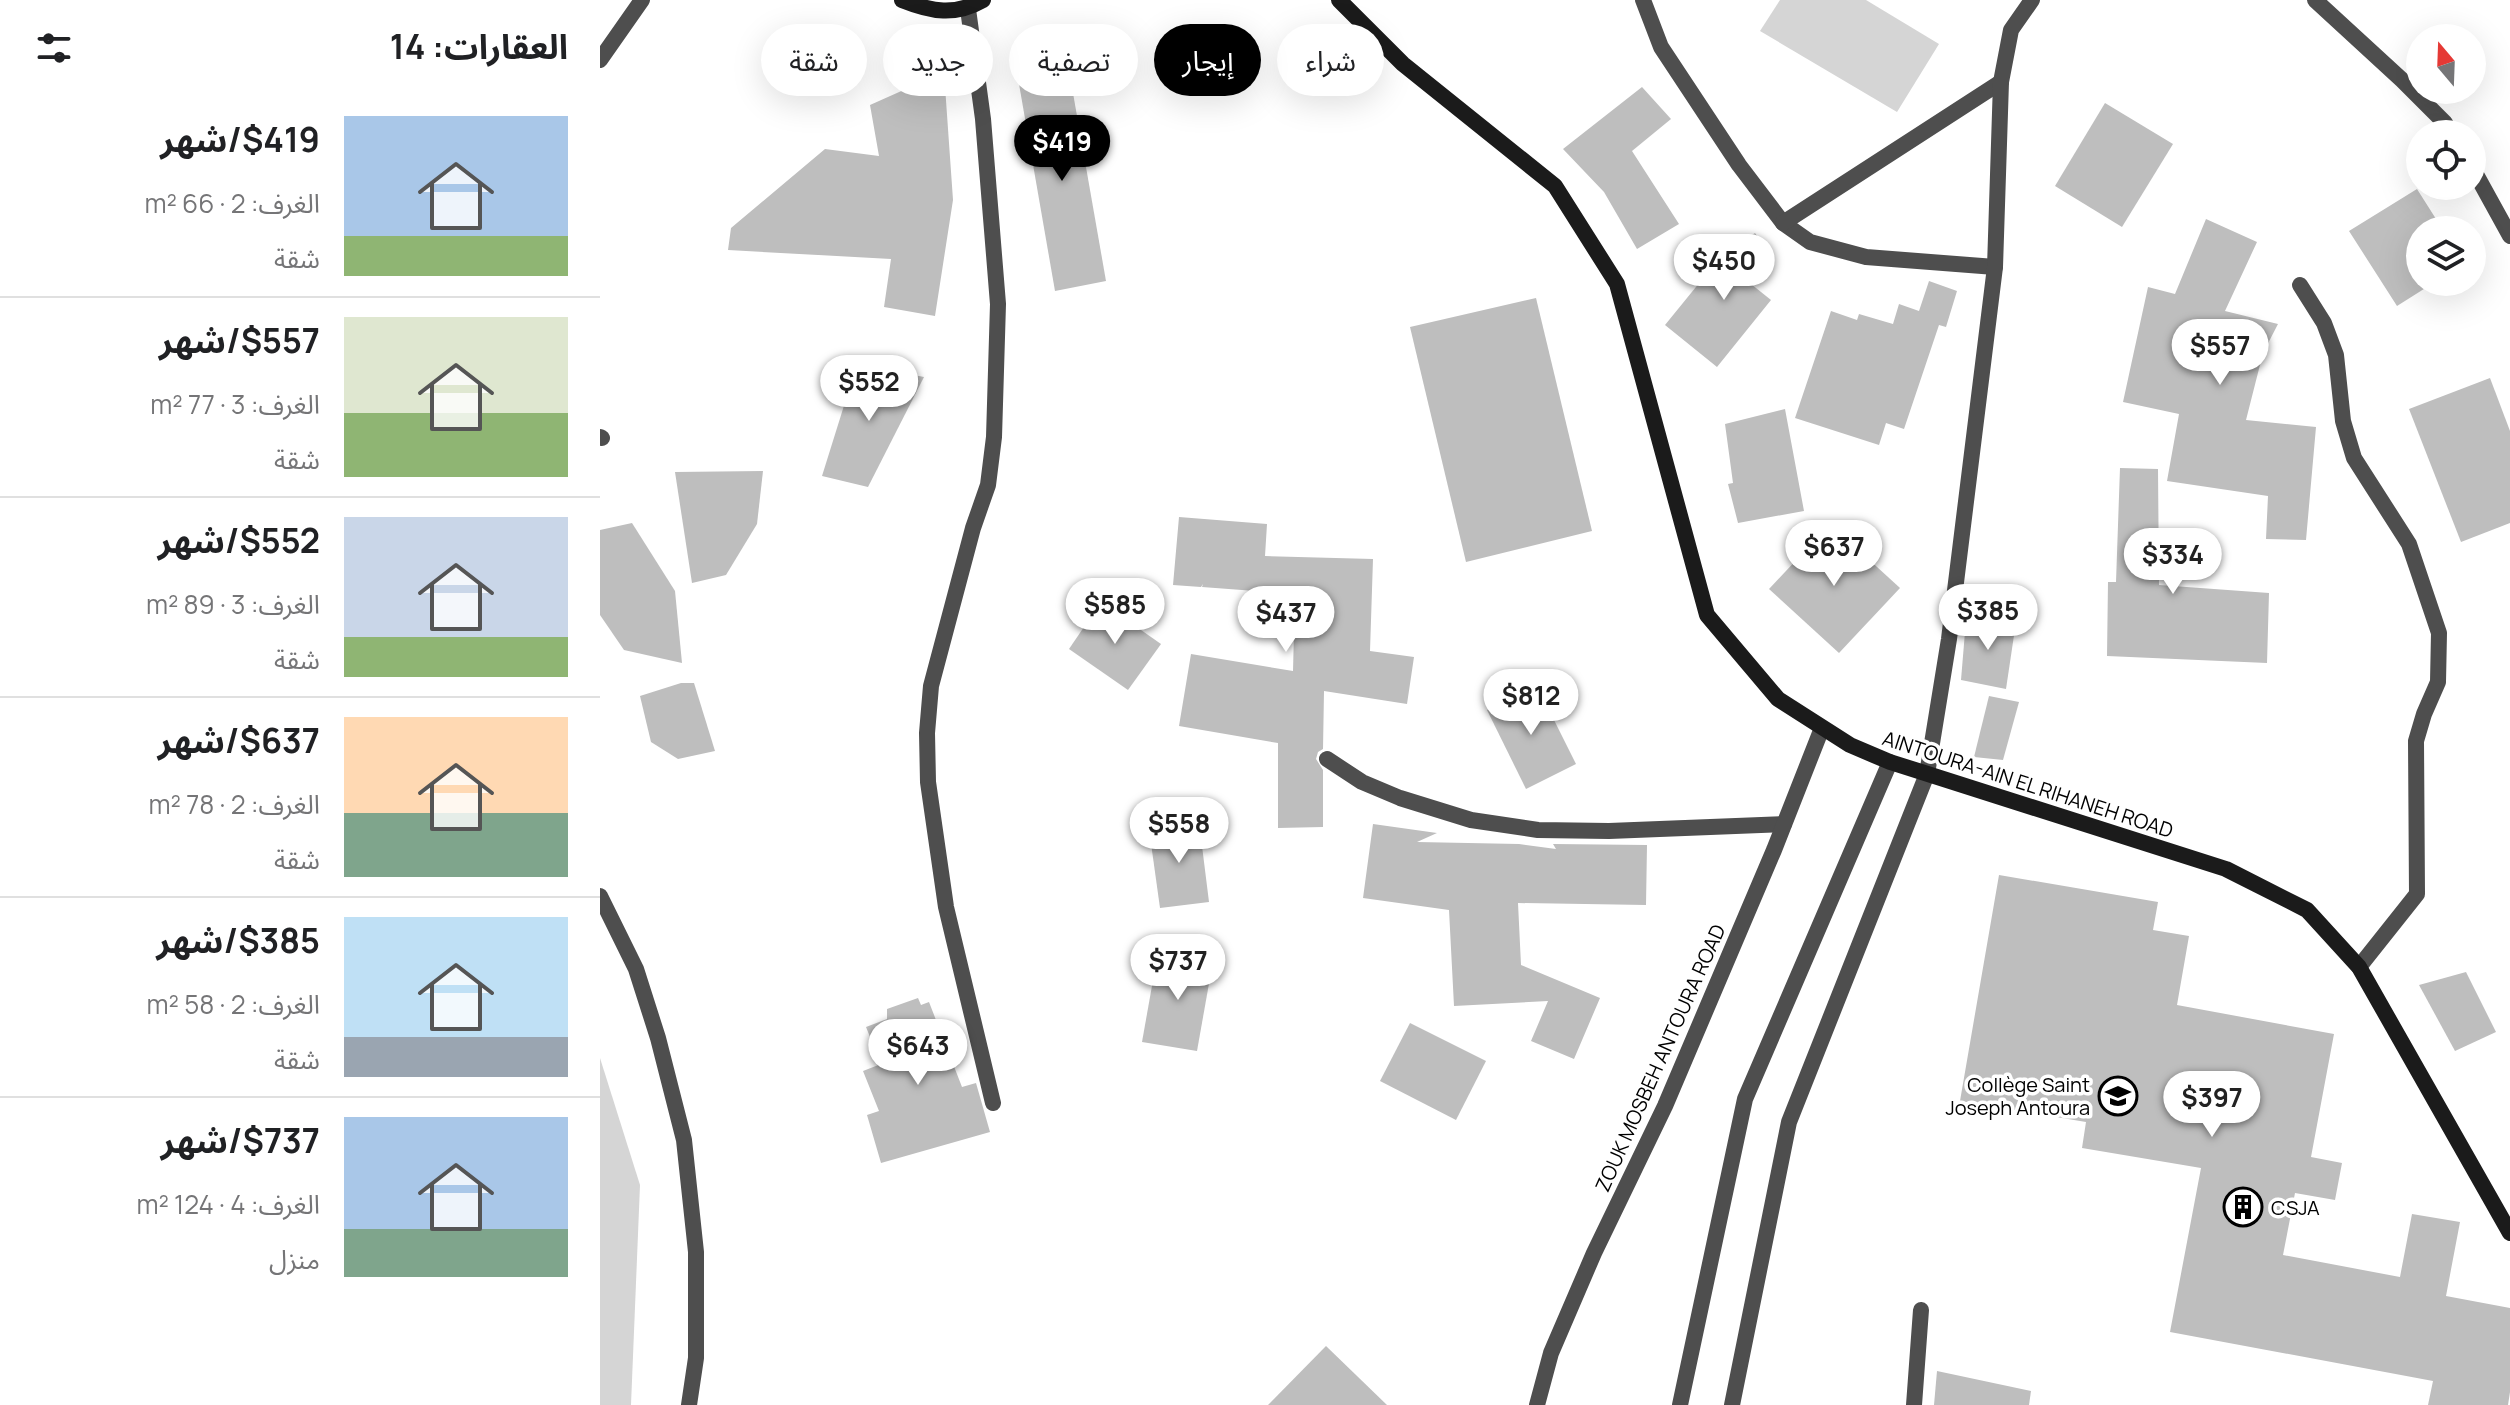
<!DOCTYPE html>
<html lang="ar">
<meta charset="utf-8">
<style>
:root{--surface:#fff;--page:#f6f6f6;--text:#202124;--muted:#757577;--line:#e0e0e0;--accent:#000}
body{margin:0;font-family:Manrope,"Noto Sans Arabic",sans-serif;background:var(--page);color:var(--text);direction:rtl;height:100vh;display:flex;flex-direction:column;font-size:30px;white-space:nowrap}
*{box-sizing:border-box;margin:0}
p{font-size:26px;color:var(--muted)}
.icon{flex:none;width:44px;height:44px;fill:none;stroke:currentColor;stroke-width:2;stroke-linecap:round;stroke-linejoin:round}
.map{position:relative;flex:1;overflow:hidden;direction:ltr}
.side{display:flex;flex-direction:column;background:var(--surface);width:600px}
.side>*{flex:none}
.top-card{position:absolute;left:24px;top:24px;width:760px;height:72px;direction:rtl;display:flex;gap:16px}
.needle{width:52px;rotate:341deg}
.fabs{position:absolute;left:1806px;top:24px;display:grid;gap:16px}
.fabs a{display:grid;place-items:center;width:80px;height:80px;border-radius:50%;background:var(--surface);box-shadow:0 8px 32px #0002;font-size:40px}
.price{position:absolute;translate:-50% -68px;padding:0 18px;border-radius:28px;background:#fff;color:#222;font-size:26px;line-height:52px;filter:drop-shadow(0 2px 4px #0008)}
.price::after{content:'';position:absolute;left:50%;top:48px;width:24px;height:18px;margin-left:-12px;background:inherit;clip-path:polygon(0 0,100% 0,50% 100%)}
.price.on{background:var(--accent);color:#fff}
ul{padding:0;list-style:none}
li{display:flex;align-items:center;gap:24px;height:200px;padding:0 32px}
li+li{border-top:2px solid var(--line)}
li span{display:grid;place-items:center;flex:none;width:224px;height:160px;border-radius:0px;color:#555}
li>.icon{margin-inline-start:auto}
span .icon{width:96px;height:96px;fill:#fffc;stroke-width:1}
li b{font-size:34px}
h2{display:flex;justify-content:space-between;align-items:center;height:96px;padding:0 32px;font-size:34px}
.tag{padding:0 28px;border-radius:36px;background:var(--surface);box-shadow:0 8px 32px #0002;font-size:28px;line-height:72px}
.tag.on{background:var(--accent);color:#fff}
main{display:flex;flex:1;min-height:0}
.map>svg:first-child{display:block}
</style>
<main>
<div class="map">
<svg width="1910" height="1405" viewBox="0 0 1910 1405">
<rect width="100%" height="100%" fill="#fff"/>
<g fill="#d5d5d5">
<polygon points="1180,0 1266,0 1339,44 1297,112 1160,31"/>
<polygon points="0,1058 40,1185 31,1405 0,1405"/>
</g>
<g fill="#bebebe">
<polygon points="344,72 353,200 335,316 284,307 291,259 128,250 131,228 225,149 279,156 270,105"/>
<polygon points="470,76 506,281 455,291 419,84"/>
<polygon points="1042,87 1071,119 1032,151 1079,224 1037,249 1004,192 963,149"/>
<polygon points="1505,103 1573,144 1522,227 1455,186"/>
<polygon points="1817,189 1843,230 1820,230 1820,282 1835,282 1797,306 1749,231"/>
<polygon points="1606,219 1657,242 1625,311 1678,324 1663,353 1646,420 1716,427 1706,540 1666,539 1668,496 1567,481 1579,414 1523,402 1548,287 1575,294"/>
<polygon points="1155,233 1172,258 1151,284 1171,300 1117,367 1065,325 1122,255"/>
<polygon points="1329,281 1357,291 1346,327 1339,325 1304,429 1286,423 1279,445 1195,418 1231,311 1257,320 1259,314 1293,324 1299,304 1319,311"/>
<polygon points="936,298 992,531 866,562 810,327"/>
<polygon points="257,364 324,377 268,487 222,476"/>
<polygon points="1890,378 1910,431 1910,523 1861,542 1809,409"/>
<polygon points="1185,409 1204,511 1138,523 1128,484 1133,483 1125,424"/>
<polygon points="1520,468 1558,469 1559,585 1669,593 1667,663 1507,656 1508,582 1516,582"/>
<polygon points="163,471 157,524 126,575 92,583 75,472"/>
<polygon points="579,517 667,524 665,556 773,559 770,651 814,657 807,704 724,691 723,749 718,752 716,759 723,770 723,827 678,828 678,743 579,726 591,654 693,671 695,594 602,587 603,584 601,587 573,585"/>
<polygon points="32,523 75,591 82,663 24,650 0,615 0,530"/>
<polygon points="1230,524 1300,588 1239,653 1169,589"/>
<polygon points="501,602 561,644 528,690 469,649"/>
<polygon points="1366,620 1416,622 1406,689 1361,680"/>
<polygon points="81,683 94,683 115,751 78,759 51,742 40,696"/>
<polygon points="937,686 976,764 926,789 887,710"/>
<polygon points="1389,696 1419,702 1403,760 1374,757"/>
<polygon points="599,822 609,902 560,908 549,829"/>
<polygon points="773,824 837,833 817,842 919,844 956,849 953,844 1047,845 1046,905 918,903 921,965 1000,998 974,1059 931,1041 948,1001 854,1006 849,910 763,898"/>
<polygon points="1399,875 1558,902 1553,930 1589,936 1577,1005 1734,1034 1711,1157 1742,1163 1735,1200 1695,1193 1683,1255 1800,1277 1812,1214 1860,1222 1846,1296 1910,1308 1910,1392 1908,1405 1828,1405 1833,1381 1570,1332 1601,1168 1482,1148 1486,1122 1360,1101"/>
<polygon points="558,952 613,961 597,1051 542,1042"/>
<polygon points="1866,972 1896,1032 1855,1051 1819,985"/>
<polygon points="318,998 321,1005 329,1002 362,1087 376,1083 390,1132 281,1163 267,1115 279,1111 263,1071 281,1064 266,1027 287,1019 287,1009"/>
<polygon points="810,1023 886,1061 856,1120 780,1081"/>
<polygon points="726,1346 787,1405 668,1405"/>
<polygon points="1337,1371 1431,1391 1429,1405 1334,1405"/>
</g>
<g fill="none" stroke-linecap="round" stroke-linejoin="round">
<polyline stroke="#4e4e4e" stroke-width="16" points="1314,1405 1321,1310"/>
<g stroke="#4e4e4e" stroke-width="16">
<polyline points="1043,0 1061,47 1139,165 1183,223 1210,242 1266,257 1395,267"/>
<polyline points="1715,0 1802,80 1845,123 1852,134"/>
<polyline points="368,9 383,119 398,304 394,437 388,485 373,528 331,686 327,733 328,782 346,907 393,1103"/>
<polyline points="0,60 42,0"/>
<polyline points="1872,167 1910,236"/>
<polyline points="1183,223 1401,82"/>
<polyline points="1700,285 1724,323 1736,355 1743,421 1754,458 1809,544 1839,633 1838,682 1824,714 1816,741 1817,894 1759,967"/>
<polyline points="0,437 2,438"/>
<polyline points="727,759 762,782 800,798 871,820 938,830 1009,831 1184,824"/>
<polyline points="1080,1405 1145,1099 1290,762"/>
<polyline points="1132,1405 1189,1122 1327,774 1349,639 1395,267 1401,82 1411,30 1432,0"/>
</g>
<g stroke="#4e4e4e" stroke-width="16">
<polyline points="0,896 36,969 58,1038 84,1140 96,1252 96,1358 89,1405"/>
<polyline points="937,1405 951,1353 994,1253 1065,1106 1174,850 1222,728"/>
</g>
<g stroke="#1b1b1b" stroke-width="16">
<path d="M302,0C332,12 355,16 383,0"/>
<polyline points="739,0 803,64 955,186 1017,284 1107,615 1178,699 1250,745 1290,762 1626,869 1707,910 1759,967 1910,1233"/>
</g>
</g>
<defs>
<symbol id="school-ring" viewBox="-11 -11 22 22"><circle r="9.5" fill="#fff" stroke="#000" stroke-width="1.5"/><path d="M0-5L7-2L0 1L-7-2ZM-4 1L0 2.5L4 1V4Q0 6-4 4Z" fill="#000"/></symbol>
<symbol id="building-ring" viewBox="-11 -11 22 22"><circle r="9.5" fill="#fff" stroke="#000" stroke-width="1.5"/><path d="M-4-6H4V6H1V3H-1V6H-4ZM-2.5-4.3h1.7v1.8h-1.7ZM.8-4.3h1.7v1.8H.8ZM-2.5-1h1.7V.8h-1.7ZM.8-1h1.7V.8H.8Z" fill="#000"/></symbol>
</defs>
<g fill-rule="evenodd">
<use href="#school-ring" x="1496" y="1074" width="44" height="44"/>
<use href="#building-ring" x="1621" y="1185" width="44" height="44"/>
</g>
<g text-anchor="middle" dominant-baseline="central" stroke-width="7" stroke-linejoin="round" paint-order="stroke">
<g font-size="20" fill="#000" stroke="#fff">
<text transform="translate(1428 784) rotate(18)">AINTOURA-AIN EL RIHANEH ROAD</text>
<text transform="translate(1060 1058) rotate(-66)">ZOUK MOSBEH ANTOURA ROAD</text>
</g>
<g font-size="20" fill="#000" stroke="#fff" text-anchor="end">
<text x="1490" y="1084">Collège Saint<tspan x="1490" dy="23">Joseph Antoura</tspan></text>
<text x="1671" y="1207" text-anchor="start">CSJA</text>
</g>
</g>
</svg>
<div class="fabs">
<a><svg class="needle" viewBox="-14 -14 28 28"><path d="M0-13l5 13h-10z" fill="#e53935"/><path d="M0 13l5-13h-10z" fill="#757577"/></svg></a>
<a><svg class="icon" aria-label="locate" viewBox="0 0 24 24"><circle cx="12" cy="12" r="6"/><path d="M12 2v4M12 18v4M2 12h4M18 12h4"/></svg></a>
<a><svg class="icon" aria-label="layers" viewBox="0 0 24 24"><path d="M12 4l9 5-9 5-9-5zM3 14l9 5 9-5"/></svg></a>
</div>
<b class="price on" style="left:462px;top:183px">$419</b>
<b class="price" style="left:1124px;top:302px">$450</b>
<b class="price" style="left:1620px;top:387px">$557</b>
<b class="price" style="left:269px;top:423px">$552</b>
<b class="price" style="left:1234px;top:588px">$637</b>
<b class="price" style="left:1573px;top:596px">$334</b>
<b class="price" style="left:515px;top:646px">$585</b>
<b class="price" style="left:1388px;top:652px">$385</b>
<b class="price" style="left:686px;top:654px">$437</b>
<b class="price" style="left:931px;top:737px">$812</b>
<b class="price" style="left:579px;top:865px">$558</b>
<b class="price" style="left:578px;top:1002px">$737</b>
<b class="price" style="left:318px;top:1087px">$643</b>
<b class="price" style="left:1612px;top:1139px">$397</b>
<div class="top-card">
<a class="tag">شراء</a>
<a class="tag on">إيجار</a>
<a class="tag">تصفية</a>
<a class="tag">جديد</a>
<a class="tag">شقة</a>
</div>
</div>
<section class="side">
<h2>العقارات: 14<svg class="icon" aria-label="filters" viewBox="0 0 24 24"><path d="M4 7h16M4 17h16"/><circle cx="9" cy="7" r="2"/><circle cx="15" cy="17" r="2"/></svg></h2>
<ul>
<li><span style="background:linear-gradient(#a9c7e8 75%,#8fb573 0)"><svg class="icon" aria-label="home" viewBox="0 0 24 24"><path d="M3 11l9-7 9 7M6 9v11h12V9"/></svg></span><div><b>$419/شهر</b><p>الغرف: 2 · 66 m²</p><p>شقة</p></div></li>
<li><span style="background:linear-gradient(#dfe7d0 60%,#8fb573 0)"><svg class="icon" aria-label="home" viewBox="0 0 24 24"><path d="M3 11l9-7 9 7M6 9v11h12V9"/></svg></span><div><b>$557/شهر</b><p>الغرف: 3 · 77 m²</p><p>شقة</p></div></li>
<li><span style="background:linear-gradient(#c9d6e8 75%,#8fb573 0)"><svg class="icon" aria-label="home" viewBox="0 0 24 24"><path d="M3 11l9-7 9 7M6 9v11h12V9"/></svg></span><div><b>$552/شهر</b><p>الغرف: 3 · 89 m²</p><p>شقة</p></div></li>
<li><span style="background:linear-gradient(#ffd9b3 60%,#7fa58c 0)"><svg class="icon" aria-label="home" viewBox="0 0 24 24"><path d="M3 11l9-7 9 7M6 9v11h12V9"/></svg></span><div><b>$637/شهر</b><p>الغرف: 2 · 78 m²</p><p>شقة</p></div></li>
<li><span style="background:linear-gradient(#bfe0f5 75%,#9aa5b1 0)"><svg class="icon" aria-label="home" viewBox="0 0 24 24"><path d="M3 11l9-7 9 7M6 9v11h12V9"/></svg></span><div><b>$385/شهر</b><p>الغرف: 2 · 58 m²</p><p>شقة</p></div></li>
<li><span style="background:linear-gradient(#a9c7e8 70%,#7fa58c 0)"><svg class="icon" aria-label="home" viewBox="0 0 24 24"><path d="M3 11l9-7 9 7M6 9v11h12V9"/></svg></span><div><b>$737/شهر</b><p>الغرف: 4 · 124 m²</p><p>منزل</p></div></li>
</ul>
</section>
</main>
